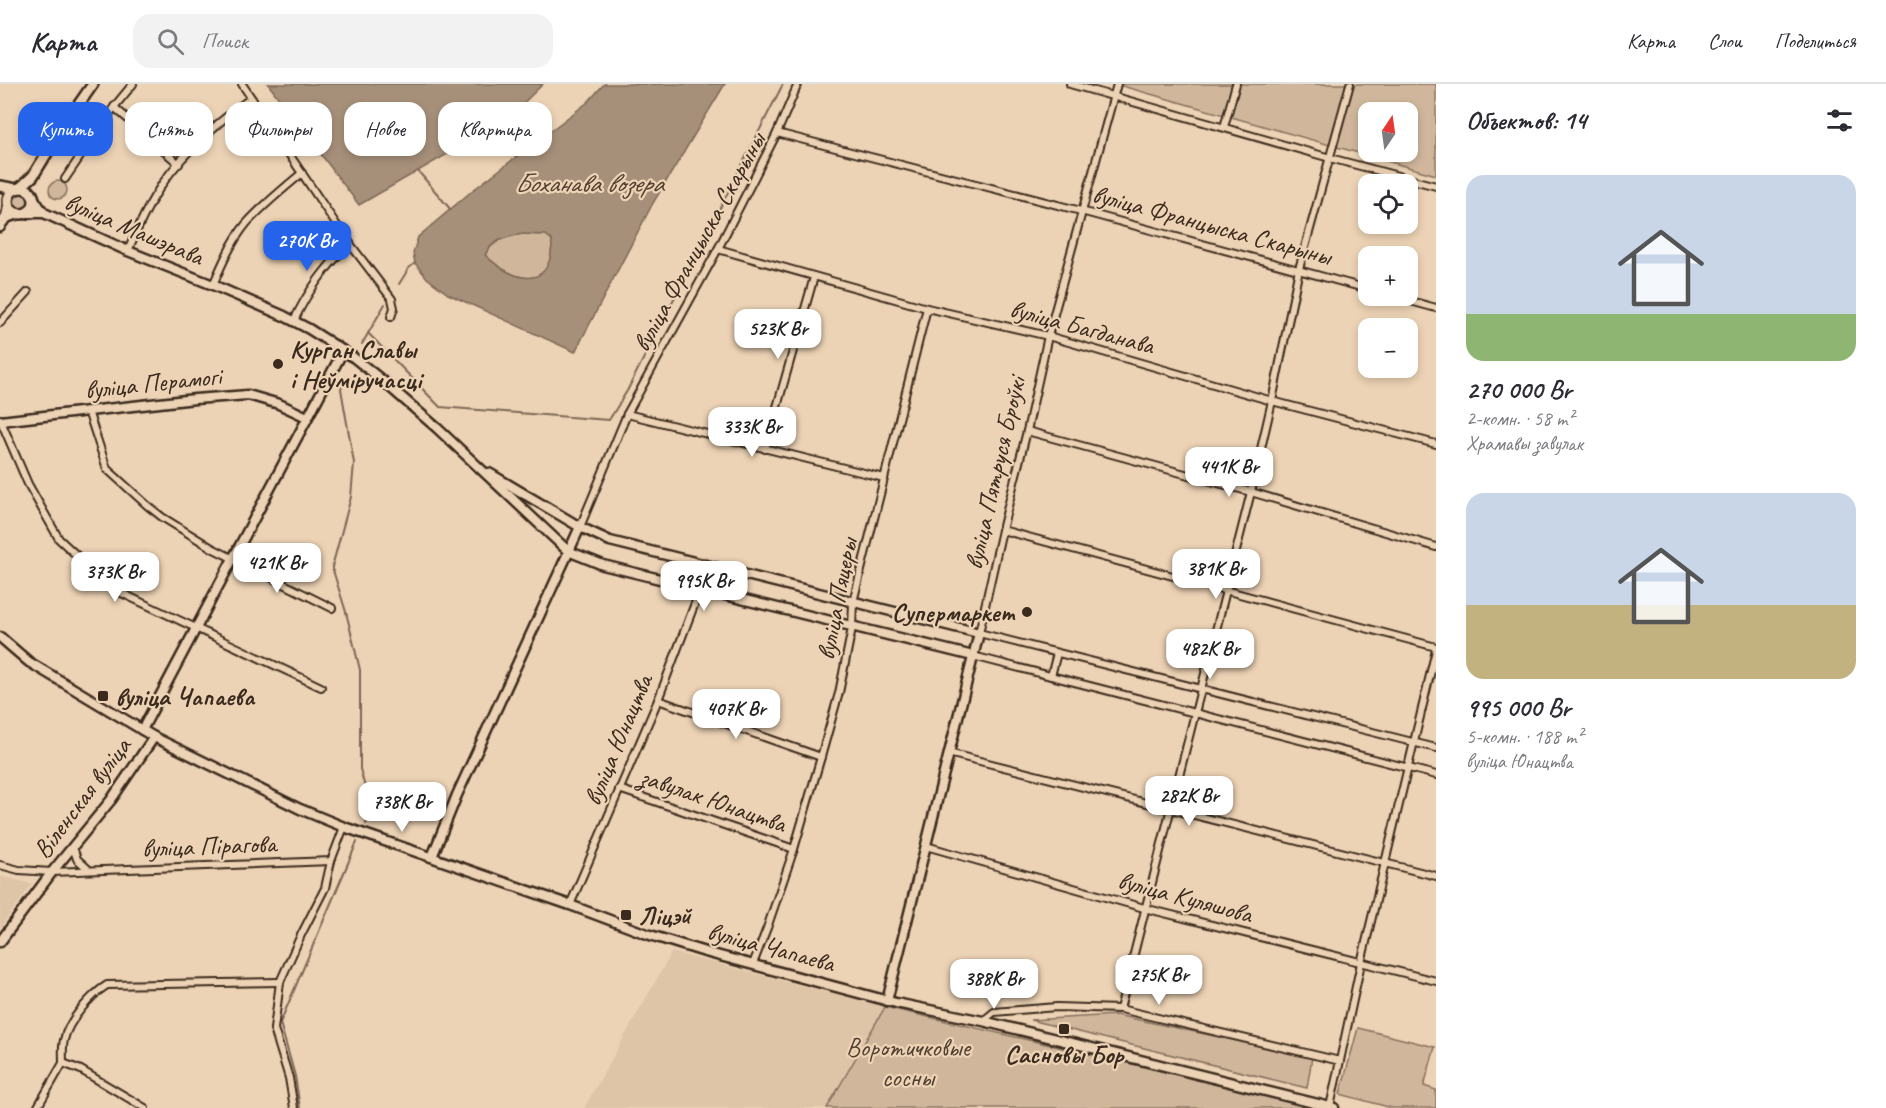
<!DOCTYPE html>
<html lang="ru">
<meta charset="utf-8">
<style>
:root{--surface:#fff;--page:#f2f2f3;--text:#2b2b33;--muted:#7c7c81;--line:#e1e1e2;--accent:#2563eb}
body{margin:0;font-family:Caveat,sans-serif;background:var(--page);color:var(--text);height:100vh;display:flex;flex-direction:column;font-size:22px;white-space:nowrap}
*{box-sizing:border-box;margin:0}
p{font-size:20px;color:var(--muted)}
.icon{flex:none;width:33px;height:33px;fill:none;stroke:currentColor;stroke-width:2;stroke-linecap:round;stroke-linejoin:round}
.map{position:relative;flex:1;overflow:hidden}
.panel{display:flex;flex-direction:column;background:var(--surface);width:450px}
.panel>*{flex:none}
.guide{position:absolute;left:18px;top:18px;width:570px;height:54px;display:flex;gap:12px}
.needle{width:39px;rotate:13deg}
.buttons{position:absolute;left:1358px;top:18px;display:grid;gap:12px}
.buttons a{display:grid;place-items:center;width:60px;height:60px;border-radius:12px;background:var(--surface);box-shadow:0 3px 9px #0003;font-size:30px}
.price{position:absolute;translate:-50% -51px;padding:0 14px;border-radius:12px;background:#fff;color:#222;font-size:20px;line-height:39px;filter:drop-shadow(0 2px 3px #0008)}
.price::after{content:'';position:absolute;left:50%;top:36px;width:18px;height:14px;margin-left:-9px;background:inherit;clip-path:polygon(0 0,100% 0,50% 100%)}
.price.on{background:var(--accent);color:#fff}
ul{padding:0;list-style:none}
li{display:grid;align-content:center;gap:12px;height:318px;padding:0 30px}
li span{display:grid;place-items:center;height:186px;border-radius:18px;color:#555}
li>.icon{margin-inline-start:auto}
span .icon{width:108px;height:108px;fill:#fffc;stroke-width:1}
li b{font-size:26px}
h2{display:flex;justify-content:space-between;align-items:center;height:72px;padding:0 30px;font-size:26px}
.chip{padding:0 21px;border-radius:18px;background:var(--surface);box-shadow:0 3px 9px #0003;font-size:21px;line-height:54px}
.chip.on{background:var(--accent);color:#fff}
header{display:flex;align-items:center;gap:36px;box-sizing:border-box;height:84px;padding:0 30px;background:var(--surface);border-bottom:2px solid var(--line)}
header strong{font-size:28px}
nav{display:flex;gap:33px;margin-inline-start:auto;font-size:21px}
.search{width:420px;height:54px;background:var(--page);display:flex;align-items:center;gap:15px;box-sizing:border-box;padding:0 21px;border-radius:18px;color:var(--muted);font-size:22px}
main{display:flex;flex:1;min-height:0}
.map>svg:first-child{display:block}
</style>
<header>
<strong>Карта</strong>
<div class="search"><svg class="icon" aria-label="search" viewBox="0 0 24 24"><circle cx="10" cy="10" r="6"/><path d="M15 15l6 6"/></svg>Поиск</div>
<nav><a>Карта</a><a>Слои</a><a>Поделиться</a></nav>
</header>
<main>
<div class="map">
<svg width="1436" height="1024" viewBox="0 0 1436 1024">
<rect width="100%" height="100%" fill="#edd3b5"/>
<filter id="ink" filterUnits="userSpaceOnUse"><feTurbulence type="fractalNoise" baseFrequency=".0167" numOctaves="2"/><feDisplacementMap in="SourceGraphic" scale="12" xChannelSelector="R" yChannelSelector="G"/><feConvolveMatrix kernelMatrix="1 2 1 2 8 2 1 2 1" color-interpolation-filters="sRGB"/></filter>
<g filter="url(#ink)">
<g fill="#dec5a8">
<polygon points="0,792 32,800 0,844"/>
<polygon points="672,868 885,923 827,1024 584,1024"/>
</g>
<g fill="#d0b79c" stroke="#86705d" stroke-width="1.5" fill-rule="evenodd">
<path d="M1115,0H1436V91ZM1368,28H1407V68H1368Z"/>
<circle cx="58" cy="106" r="9"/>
<circle cx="21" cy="117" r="10"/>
<path d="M523,150L547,151L552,156C552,210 514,198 485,171C493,155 507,153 523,150Z"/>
<polygon points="885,923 1323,1024 827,1024"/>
<polygon points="1116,931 1312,973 1307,1004 1030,936"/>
<polygon points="1358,944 1435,963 1424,1002 1436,1006 1436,1024 1392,1024 1340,1010"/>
</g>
<g fill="#a7907a" stroke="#7c6755" stroke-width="1.5" fill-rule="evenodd">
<polygon points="268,0 543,0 505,37 359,121"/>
<path d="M604,0H725L653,119L575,268L448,210L427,194L415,179L413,169L418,153L473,106L588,18ZM523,150L546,151L552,156C552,209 513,198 485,171C493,155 507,153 523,150Z"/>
</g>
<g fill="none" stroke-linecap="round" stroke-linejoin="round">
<g stroke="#7c6755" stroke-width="2">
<polyline points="418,87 451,126"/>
<polyline points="399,200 409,184 415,179"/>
<polyline points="368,249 440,323 609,336 627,307 783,0"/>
<polyline points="362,260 385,220"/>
<polyline points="344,293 341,305 354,379 351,413 332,483 346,528 360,586 360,685 372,729 366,740"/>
<polyline points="300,1024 295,992 280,939 357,758"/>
</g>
<defs>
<g id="street">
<polyline points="242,0 344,152 392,215 394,224 391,233"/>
<polyline points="1070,0 1330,74 1436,102"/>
<polyline points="1117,0 1048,252 1027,347 1002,446 979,549 1436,664"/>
<polyline points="114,23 179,80"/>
<polyline points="1224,43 1236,0"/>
<polyline points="777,49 798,0"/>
<polyline points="65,95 114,23 133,0"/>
<polyline points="718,165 927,224 1048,252 1272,317 1436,360"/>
<path d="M128,167C136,148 144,130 154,113C177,73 215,40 251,14"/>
<path d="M213,201C222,180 232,157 246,140C263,121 283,105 302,89"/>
<polyline points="1392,212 1436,224"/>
<path d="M294,237C308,206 326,183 350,159"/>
<polyline points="0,239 28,208"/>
<polyline points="88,327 107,385 148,422 162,433 212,464 332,524"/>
<polyline points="627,330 884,394"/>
<polyline points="0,335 28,400 59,455 113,505 321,603"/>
<polyline points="1027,347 1251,408 1436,463"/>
<polyline points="765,365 814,193"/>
<polyline points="580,443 627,330 718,165 777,49 1081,127 1368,205"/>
<polyline points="1002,446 1436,563"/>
<polyline points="973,572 1436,691"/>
<polyline points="1051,592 1057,569"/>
<polyline points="658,616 821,673"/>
<polyline points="948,669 1436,792"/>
<polyline points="619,705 794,765"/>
<polyline points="926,762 1144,824 1436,897"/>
<polyline points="73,763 77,775 88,785"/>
<polyline points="0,781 19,786 52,788 331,777 344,743"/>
<polyline points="570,821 658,616 700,506"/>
<polyline points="753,880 767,844 794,765 821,673 839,609 852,544 853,518 927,224"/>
<polyline points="1120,925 1251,408 1272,317 1299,185 1350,0"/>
<polyline points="983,937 994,928 1057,923 1120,925 1340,977"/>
<path d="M63,979C63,971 62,964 64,956C68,937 91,911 107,901L280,898"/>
<polyline points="63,979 81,986 145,1024"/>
<polyline points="1330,1023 1361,879 1436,566"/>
<polyline points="37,1024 63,979"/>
<polyline points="294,1024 289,994 274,945 280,898 301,851 325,804 331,777"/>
</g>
<g id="secondary">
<polyline points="34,115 44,129"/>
<polyline points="28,129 44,129 128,167 213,201 284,232 309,245 353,273 383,297 437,344 568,467 603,481 973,572"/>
<polyline points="4,137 9,133 19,130"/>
<polyline points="0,143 6,132 8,122"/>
<polyline points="0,337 195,315 248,311 279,320 307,333"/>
<polyline points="489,389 580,443 610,457 979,549 887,917"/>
<polyline points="0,553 29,578 154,653 300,725 344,743 570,821 647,850 705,868 896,919 983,937 1334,1024"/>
<polyline points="142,646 343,267"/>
<polyline points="432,773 457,711 580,443"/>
<polyline points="0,858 52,788 111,716 154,653"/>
</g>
<g id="primary">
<polyline points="0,102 16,105"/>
<circle cx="21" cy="117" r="13"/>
<polyline points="20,104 33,92 63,43 93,0"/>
</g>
</defs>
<use href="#street" stroke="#3b2a1e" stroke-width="10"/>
<use href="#secondary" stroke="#3b2a1e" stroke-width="13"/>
<use href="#primary" stroke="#3b2a1e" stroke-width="14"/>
<use href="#street" stroke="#edd3b5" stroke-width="6"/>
<use href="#secondary" stroke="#edd3b5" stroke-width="8"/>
<use href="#primary" stroke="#edd3b5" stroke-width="9"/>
</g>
</g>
<g fill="#3b2a1e" stroke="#edd3b5" stroke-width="2">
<circle cx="278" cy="280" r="6"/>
<circle cx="1027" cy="528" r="6"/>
<rect x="97" y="606" width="12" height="12" rx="3"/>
<rect x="620" y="825" width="12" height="12" rx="3"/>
<rect x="1058" y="939" width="12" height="12" rx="3"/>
</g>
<g text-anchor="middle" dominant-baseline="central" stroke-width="4.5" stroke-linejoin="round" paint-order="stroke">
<g font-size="26" fill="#3b2a1e" stroke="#edd3b5">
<text transform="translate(1212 141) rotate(15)">вуліца Францыска Скарыны</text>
<text transform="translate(134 145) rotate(23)">вуліца Машэрава</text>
<text transform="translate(699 158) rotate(-61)">вуліца Францыска Скарыны</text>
<text transform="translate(1082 243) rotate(15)">вуліца Багданава</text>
<text transform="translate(153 299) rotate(-6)">вуліца Перамогі</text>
<text transform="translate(995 389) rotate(-77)">вуліца Пятруся Броўкі</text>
<text transform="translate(837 515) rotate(-79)">вуліца Пяцеры</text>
<text transform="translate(618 656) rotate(-67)">вуліца Юнацтва</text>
<text transform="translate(82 714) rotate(-53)">Віленская вуліца</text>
<text transform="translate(713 716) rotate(19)">завулак Юнацтва</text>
<text transform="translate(209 762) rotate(-2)">вуліца Пірагова</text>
<text transform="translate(1185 813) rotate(15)">вуліца Куляшова</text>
<text transform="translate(771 863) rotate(15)">вуліца Чапаева</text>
</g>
<g font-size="26" font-weight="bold" fill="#3b2a1e" stroke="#edd3b5" text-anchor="start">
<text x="290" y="265">Курган Славы<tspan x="290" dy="30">і Неўміручасці</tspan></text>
<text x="1015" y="528" text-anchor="end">Супермаркет</text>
<text x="115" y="612">вуліца Чапаева</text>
<text x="638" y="831">Ліцэй</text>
<text x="1064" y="970" text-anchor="middle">Сасновы Бор</text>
</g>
<g font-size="26" fill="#513f31" stroke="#edd3b5">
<text x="908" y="963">Воротичковые<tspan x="908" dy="30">сосны</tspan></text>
</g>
<g font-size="27" font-style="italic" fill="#513e30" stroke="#edd3b5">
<text x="589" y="99">Боханава возера</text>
</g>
</g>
</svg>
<div class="buttons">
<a><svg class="needle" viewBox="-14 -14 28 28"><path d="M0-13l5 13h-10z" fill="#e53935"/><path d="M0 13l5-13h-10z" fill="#7c7c81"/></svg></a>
<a><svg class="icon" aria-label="locate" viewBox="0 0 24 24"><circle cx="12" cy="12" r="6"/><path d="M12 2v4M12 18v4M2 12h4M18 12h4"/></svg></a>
<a>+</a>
<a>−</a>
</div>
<b class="price on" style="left:307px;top:188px">270K Br</b>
<b class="price" style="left:778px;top:276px">523K Br</b>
<b class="price" style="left:752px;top:374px">333K Br</b>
<b class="price" style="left:1229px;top:414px">441K Br</b>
<b class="price" style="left:277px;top:510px">421K Br</b>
<b class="price" style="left:1216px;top:516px">381K Br</b>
<b class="price" style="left:115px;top:519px">373K Br</b>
<b class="price" style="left:704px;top:528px">995K Br</b>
<b class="price" style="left:1210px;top:596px">482K Br</b>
<b class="price" style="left:736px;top:656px">407K Br</b>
<b class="price" style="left:1189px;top:743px">282K Br</b>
<b class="price" style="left:402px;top:749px">738K Br</b>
<b class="price" style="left:1159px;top:922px">275K Br</b>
<b class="price" style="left:994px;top:926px">388K Br</b>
<div class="guide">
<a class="chip on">Купить</a>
<a class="chip">Снять</a>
<a class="chip">Фильтры</a>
<a class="chip">Новое</a>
<a class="chip">Квартира</a>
</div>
</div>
<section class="panel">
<h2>Объектов: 14<svg class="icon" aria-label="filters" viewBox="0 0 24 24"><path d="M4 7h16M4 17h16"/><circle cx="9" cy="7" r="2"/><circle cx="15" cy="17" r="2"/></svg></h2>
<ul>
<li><span style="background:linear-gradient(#c9d6e8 75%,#8fb573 0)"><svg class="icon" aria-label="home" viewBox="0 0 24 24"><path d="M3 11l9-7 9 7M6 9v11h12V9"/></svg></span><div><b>270 000 Br</b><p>2-комн. · 58 m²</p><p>Храмавы завулак</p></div></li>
<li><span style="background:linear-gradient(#c9d6e8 60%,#c2b280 0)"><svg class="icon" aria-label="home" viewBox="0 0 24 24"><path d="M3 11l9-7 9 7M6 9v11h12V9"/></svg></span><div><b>995 000 Br</b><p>5-комн. · 188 m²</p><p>вуліца Юнацтва</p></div></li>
</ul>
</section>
</main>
